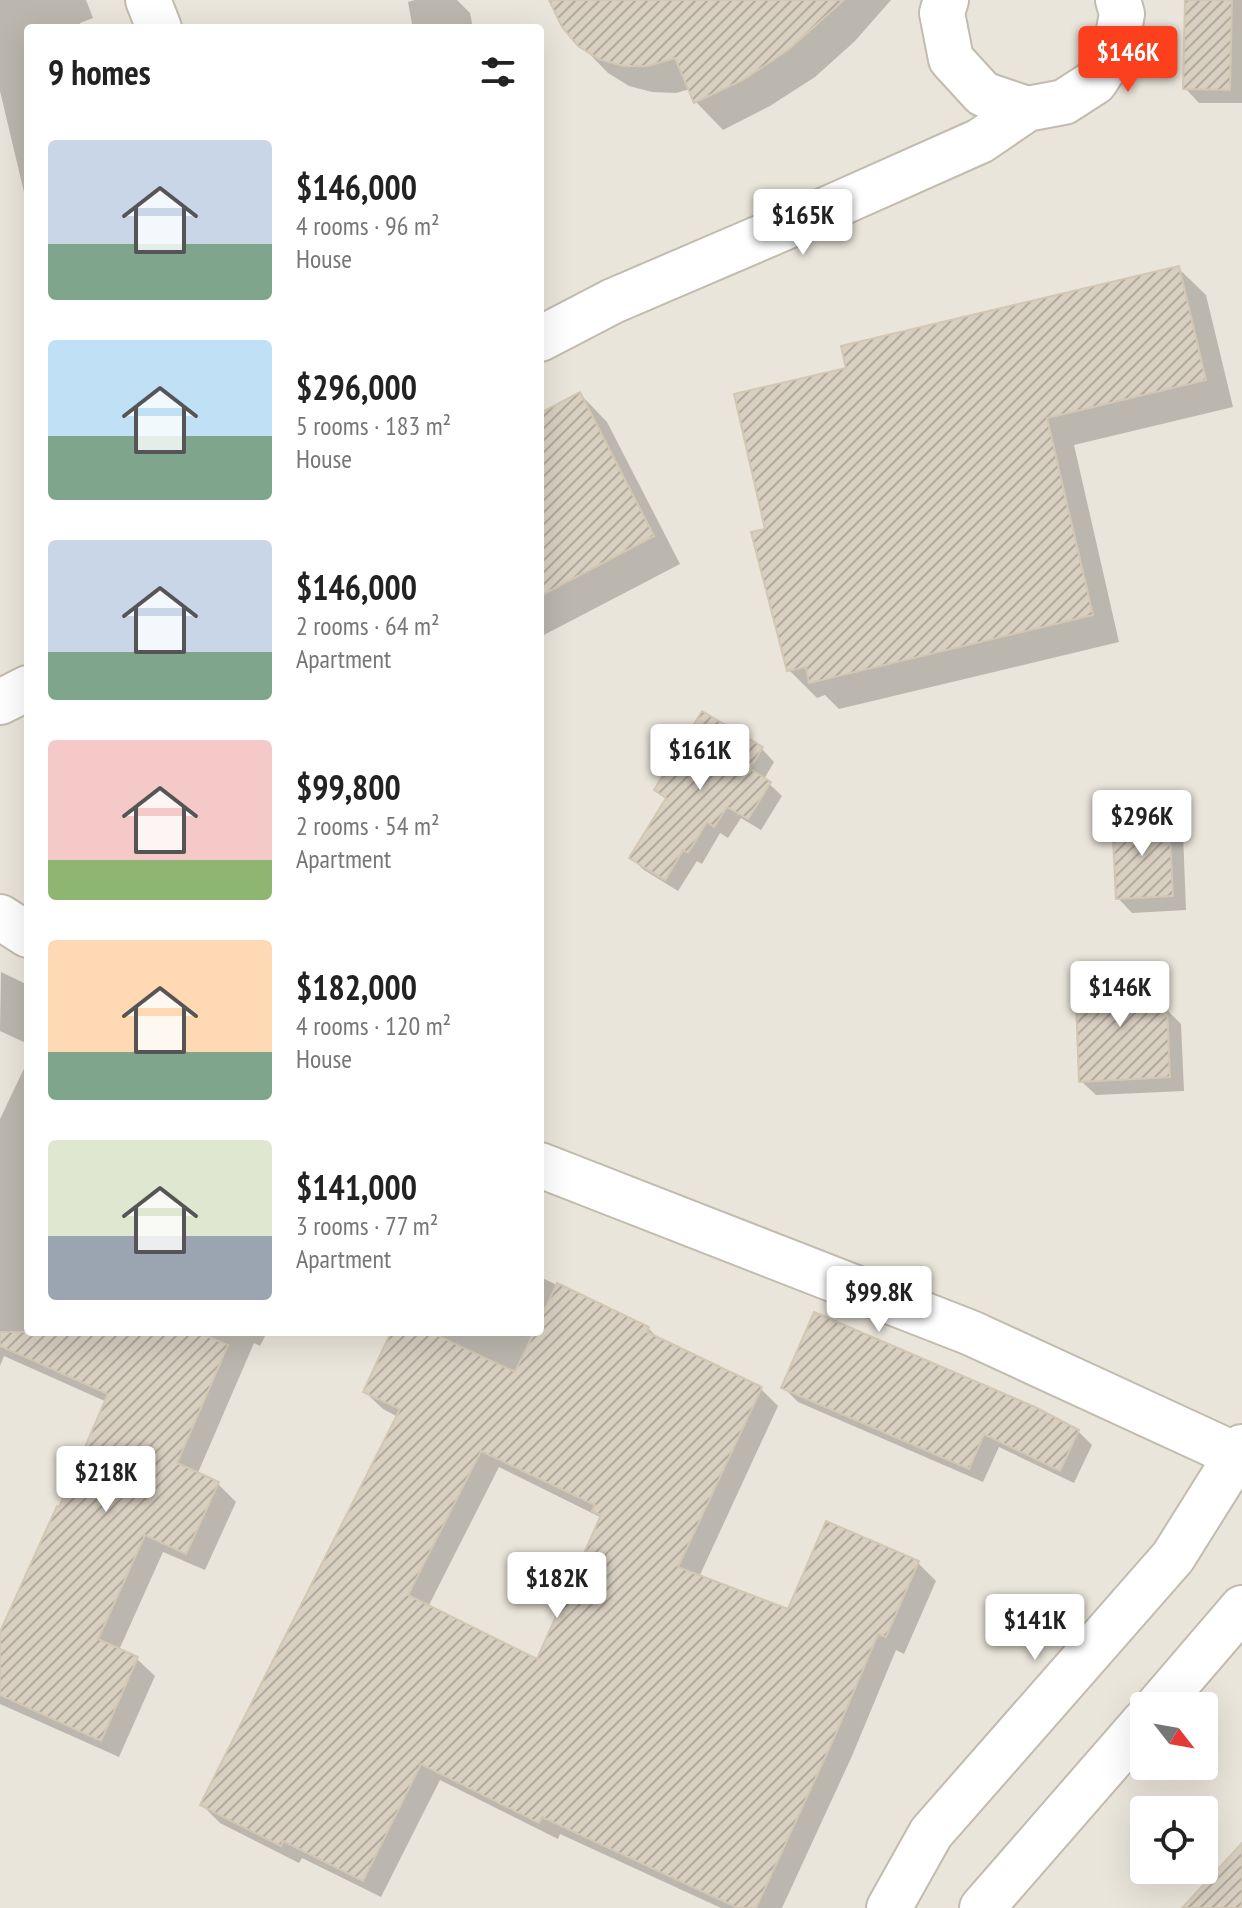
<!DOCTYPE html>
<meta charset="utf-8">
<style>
:root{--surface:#fff;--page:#f6f6f6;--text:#222;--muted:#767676;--accent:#fc3f1d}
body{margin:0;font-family:"PT Sans Narrow",sans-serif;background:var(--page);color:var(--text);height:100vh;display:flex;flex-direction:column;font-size:30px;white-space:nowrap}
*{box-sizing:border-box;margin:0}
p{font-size:26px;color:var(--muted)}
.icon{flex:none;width:44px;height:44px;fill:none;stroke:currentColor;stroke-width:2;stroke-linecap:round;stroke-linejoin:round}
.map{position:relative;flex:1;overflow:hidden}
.drawer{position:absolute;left:24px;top:24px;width:520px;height:1312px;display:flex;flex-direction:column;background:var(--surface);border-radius:8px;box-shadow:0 8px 32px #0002}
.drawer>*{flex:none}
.needle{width:52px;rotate:121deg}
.tools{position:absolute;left:1130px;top:1692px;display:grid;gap:16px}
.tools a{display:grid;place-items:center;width:88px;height:88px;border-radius:8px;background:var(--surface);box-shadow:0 8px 32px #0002;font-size:40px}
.price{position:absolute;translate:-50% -68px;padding:0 18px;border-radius:8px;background:#fff;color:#222;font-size:26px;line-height:52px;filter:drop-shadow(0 2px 4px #0008)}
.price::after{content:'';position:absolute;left:50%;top:48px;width:24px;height:18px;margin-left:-12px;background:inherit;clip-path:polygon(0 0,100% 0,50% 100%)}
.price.selected{background:var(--accent);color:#fff}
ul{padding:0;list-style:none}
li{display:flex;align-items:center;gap:24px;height:200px;padding:0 24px}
li span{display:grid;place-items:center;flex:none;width:224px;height:160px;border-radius:8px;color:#555}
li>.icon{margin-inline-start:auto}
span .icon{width:96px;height:96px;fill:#fffc;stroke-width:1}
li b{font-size:34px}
h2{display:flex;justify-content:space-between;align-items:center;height:96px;padding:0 24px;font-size:34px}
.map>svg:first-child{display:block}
</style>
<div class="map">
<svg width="1242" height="1908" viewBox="0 0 1242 1908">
<defs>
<pattern id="building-hatch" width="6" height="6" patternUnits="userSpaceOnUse" patternTransform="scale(2)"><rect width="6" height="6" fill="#d8cfc1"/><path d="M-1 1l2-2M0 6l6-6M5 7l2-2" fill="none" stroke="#b1aa9e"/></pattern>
</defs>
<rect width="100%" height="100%" fill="#f6f3ec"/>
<path fill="#eae5da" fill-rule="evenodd" d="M0,0H1242V1908H0ZM28,28H540V1332H28ZM1144,1706H1204V1766H1144ZM1144,1810H1204V1870H1144Z"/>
<g fill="#0003" fill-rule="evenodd">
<polygon points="0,0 86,0 93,18 80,23 82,28 28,28 28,209 0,91"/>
<polygon points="415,0 457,0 470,13 473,28 396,28 412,24 408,2"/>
<polygon points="553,0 891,0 855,41 815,77 770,106 723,130 696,102 690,89 676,93 652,92 629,86 608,73 580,44"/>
<polygon points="1187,0 1242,0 1242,103 1199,103 1185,88"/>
<polygon points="1178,268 1206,295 1233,407 1074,445 1119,642 839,709 825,695 817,698 789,670 767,530 848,369"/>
<polygon points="580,394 607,422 680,564 540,637 540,415"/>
<polygon points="762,749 774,762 764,779 782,796 761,830 741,818 728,838 720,833 702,864 697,861 678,891 644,870 631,858 667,800 657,790"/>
<polygon points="1168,819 1183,834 1186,910 1132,913 1118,898"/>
<polygon points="1,972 28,985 28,1044 0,1031"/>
<polygon points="1146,973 1161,987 1161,1009 1166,1009 1181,1024 1184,1091 1096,1095 1081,1081"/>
<polygon points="28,1060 28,1332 267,1332 260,1346 254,1343 197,1475 218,1484 236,1502 205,1570 163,1552 119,1650 137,1659 155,1676 119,1757 0,1704 0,1637 61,1509 107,1402 4,1356 0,1366 0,1119"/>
<path d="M540,1277L648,1328L660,1340L760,1388L778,1406L699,1577L789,1611L918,1563L936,1581L904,1654L896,1650L852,1756L782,1908H721L560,1834L558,1839L440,1780L381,1897L302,1858L299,1863L220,1823L202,1805L398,1417L383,1409L365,1392L393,1332H540ZM499,1467L602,1518L538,1662L428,1607Z"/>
<polygon points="784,1388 1078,1431 1092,1445 1074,1483 999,1447 983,1482 798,1402"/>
</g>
<g fill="url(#building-hatch)" stroke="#d3c7b4" stroke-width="2" fill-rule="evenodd">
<polygon points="549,0 844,0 788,50 743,80 694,103 675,58 648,66 623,66 599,59 578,46 562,27"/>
<polygon points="1185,0 1232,0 1230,90 1183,89"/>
<polygon points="1179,266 1206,380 1047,418 1093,615 809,683 806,667 787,671 751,532 765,529 734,394 846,368 841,346"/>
<polygon points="580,392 654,536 540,596 540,413"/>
<polygon points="702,711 763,747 750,769 771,782 748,819 727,807 714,827 707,822 688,853 683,850 665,880 629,858 666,798 654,790"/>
<polygon points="1169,817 1173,896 1116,899 1112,820"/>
<polygon points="1147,971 1148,1008 1167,1007 1170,1077 1079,1082 1075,975"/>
<path d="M557,1283L649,1327L647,1332L762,1387L678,1567L788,1609L826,1521L919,1561L886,1637L878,1634L834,1738L756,1908H738L542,1817L539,1823L421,1764L363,1881L283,1841L281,1846L200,1805L400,1409L363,1392L391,1332H430L515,1372L534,1332H540V1320ZM481,1451L595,1505L592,1511L601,1515L537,1659L408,1595Z"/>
<polygon points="814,1312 1035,1407 1079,1430 1060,1471 984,1434 969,1469 781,1388"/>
<polygon points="0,1332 198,1332 228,1345 177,1463 219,1482 186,1554 145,1535 98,1639 138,1657 101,1741 0,1695 0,1632 57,1506 59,1507 108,1394 0,1346"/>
<polygon points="1242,1843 1242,1908 1182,1908"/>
</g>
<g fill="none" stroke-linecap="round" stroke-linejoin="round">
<defs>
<g id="minor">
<polyline points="148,0 159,28"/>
<polyline points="946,0 942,13 951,59 983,94 1027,109"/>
<polyline points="540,339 613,301 816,214 980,141 1027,109 1064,102 1095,82 1115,51 1122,14 1118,0"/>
<polyline points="0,702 28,688"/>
<polyline points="0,917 28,935"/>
<polyline points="540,1165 971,1333 1238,1456"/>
</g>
<g id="tertiary">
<polyline points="1158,1706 1242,1608"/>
<polyline points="889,1908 931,1833 1173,1557 1242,1447"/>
<polyline points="982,1908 1144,1722"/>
</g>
</defs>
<use href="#minor" stroke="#c2bbae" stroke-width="48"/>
<use href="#tertiary" stroke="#c2bbae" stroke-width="48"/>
<use href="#minor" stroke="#fff" stroke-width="44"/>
<use href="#tertiary" stroke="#fff" stroke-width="44"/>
</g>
</svg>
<div class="tools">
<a><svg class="needle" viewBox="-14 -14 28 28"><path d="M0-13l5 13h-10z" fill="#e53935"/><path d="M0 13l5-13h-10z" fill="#767676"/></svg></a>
<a><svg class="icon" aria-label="locate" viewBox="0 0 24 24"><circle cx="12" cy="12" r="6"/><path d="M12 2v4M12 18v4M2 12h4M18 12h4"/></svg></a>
</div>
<b class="price selected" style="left:1128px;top:94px">$146K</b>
<b class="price" style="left:803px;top:257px">$165K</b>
<b class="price" style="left:700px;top:792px">$161K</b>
<b class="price" style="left:1142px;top:858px">$296K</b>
<b class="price" style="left:1120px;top:1029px">$146K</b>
<b class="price" style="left:879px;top:1334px">$99.8K</b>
<b class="price" style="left:106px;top:1514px">$218K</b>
<b class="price" style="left:557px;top:1620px">$182K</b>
<b class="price" style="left:1035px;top:1662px">$141K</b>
<section class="drawer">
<h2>9 homes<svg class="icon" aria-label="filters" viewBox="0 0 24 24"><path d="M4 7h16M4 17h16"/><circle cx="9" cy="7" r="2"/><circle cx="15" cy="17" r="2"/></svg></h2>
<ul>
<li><span style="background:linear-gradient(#c9d6e8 65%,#7fa58c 0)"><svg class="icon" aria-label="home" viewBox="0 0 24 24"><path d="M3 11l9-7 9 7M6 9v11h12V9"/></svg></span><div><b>$146,000</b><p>4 rooms · 96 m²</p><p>House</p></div></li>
<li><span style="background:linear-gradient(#bfe0f5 60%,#7fa58c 0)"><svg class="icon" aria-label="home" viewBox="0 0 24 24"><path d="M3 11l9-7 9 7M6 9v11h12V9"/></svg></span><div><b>$296,000</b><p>5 rooms · 183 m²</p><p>House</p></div></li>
<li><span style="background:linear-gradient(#c9d6e8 70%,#7fa58c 0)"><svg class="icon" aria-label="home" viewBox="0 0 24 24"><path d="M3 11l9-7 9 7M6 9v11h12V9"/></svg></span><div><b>$146,000</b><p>2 rooms · 64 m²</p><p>Apartment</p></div></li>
<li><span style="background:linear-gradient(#f6c9c9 75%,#8fb573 0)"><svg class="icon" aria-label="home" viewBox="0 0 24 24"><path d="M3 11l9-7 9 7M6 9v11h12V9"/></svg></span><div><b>$99,800</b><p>2 rooms · 54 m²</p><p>Apartment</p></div></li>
<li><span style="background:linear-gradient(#ffd9b3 70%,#7fa58c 0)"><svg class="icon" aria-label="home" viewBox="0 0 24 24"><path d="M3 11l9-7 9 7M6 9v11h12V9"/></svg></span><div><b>$182,000</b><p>4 rooms · 120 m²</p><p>House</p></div></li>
<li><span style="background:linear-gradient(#dfe7d0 60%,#9aa5b1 0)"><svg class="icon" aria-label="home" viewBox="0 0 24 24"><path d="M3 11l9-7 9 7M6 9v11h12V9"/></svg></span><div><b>$141,000</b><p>3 rooms · 77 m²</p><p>Apartment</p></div></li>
</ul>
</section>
</div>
